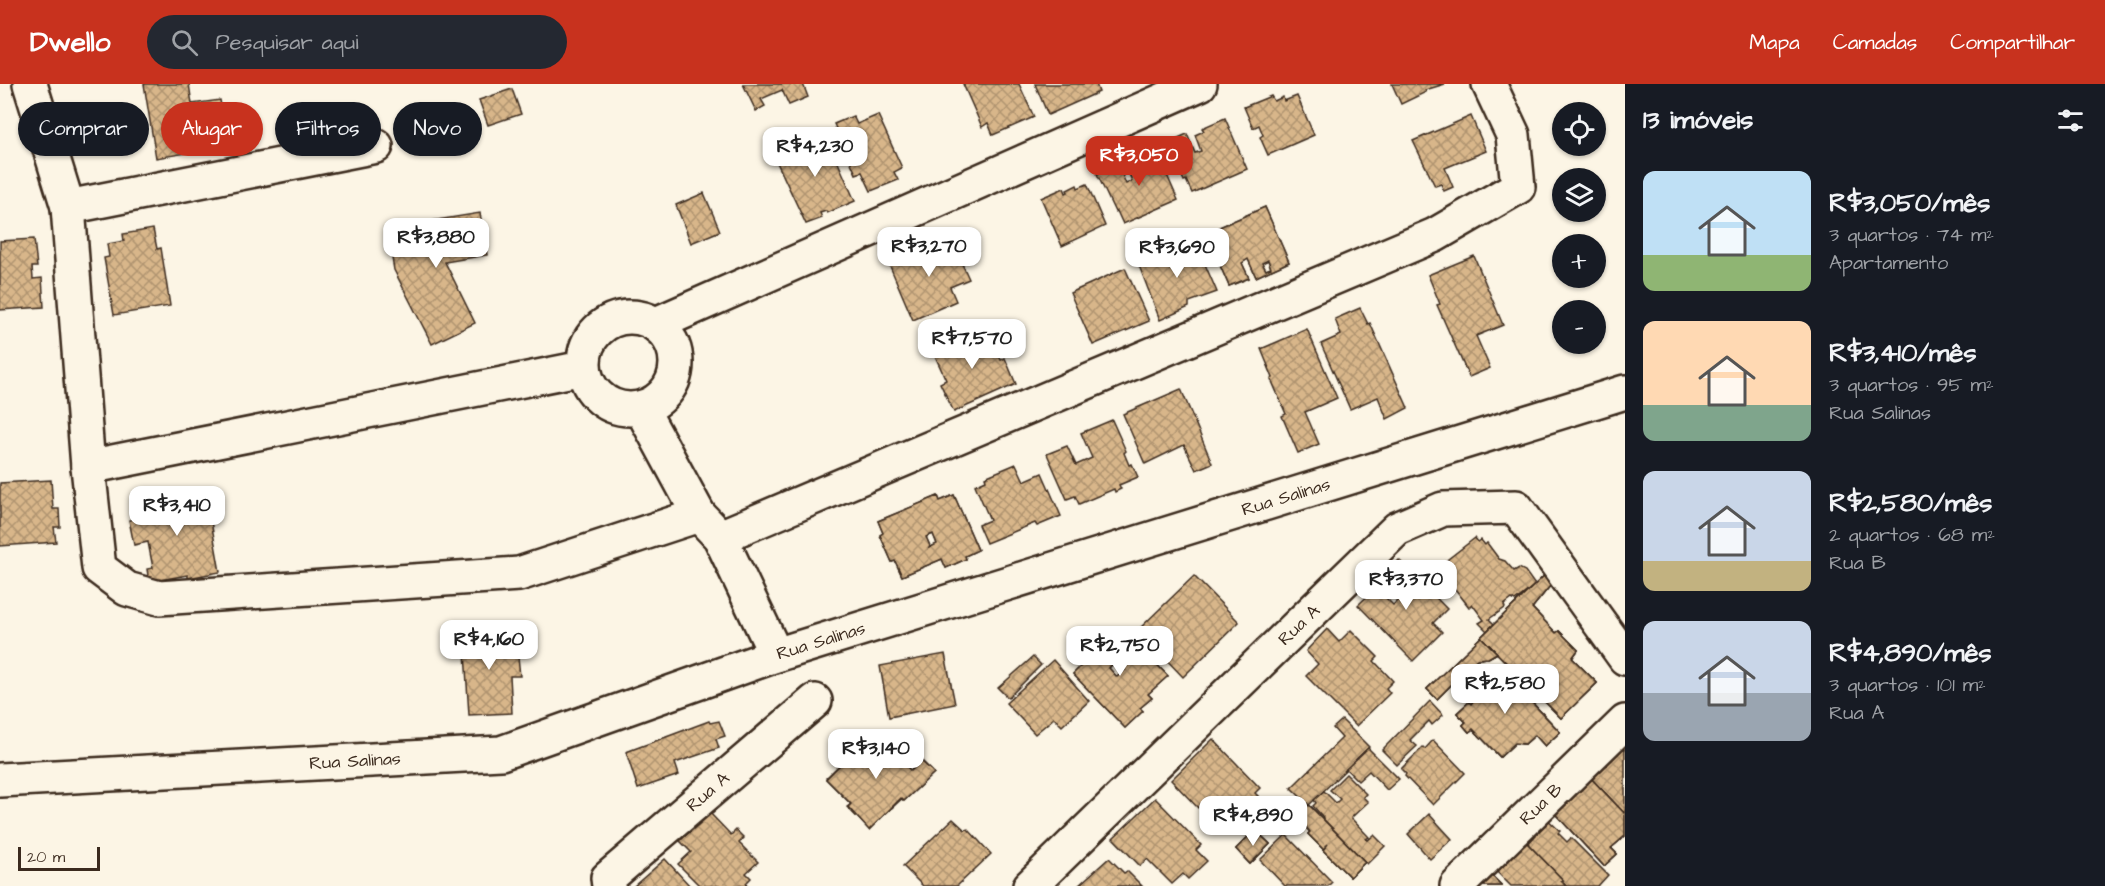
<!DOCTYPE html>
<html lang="pt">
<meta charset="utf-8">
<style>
:root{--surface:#171b24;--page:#242831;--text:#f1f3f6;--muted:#9ea1a6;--accent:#c8321e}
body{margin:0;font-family:"Architects Daughter",sans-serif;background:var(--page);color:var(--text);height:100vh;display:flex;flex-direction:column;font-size:22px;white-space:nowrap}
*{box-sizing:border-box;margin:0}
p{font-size:20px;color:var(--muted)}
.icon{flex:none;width:33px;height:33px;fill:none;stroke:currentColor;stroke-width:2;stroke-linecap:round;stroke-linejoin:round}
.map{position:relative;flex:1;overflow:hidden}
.panel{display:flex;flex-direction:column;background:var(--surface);width:480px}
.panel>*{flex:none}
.hud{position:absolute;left:18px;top:18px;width:570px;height:54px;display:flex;gap:12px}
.fabs{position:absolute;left:1552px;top:18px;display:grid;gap:12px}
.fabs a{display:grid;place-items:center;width:54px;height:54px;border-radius:50%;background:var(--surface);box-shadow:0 2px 4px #0004;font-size:30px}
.scale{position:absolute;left:18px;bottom:15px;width:82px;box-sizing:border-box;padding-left:6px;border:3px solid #3b2a1e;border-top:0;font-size:16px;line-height:21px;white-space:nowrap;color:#3b2a1e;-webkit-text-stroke:4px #fcf5e5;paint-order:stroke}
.price{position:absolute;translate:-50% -51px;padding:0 14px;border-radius:12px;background:#fff;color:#222;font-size:20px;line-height:39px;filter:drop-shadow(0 2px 3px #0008)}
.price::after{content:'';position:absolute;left:50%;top:36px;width:18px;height:14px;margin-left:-9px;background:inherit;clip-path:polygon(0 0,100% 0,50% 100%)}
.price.current{background:var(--accent);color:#fff}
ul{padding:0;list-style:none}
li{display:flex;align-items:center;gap:18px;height:150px;padding:0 18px}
li span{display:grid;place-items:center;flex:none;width:168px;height:120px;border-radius:12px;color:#555}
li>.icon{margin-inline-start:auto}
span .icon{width:72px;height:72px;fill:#fffc;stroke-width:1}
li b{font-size:26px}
h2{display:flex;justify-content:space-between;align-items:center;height:72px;padding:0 18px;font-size:26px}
.tag{padding:0 21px;border-radius:27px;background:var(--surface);box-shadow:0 2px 4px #0004;font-size:21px;line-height:54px}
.tag.current{background:var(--accent);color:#fff}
header{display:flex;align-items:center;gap:36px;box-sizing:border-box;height:84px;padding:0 30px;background:var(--accent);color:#fff}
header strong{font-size:28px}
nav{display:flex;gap:33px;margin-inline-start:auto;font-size:21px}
.search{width:420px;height:54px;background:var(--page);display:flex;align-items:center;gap:15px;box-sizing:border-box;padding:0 21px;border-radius:33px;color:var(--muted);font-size:22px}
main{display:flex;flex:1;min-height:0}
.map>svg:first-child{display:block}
</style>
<header>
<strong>Dwello</strong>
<div class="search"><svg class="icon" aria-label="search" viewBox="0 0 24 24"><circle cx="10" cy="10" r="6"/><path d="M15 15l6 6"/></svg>Pesquisar aqui</div>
<nav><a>Mapa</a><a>Camadas</a><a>Compartilhar</a></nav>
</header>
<main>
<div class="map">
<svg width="1625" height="802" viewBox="0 0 1625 802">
<defs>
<pattern id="building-cross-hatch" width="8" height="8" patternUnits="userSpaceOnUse" patternTransform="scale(1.5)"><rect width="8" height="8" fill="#d8b68a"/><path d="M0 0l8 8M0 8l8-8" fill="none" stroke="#b09470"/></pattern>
</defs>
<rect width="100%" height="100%" fill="#fcf5e5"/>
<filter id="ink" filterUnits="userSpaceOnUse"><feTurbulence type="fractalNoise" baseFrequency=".0167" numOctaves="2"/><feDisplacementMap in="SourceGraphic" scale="12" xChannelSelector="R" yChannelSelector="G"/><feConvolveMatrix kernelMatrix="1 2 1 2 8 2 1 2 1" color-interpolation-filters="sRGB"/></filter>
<g filter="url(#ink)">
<g fill="url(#building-cross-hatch)" stroke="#3b2a1e" stroke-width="1.5" fill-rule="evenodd">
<polygon points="144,0 189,0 192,20 220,16 228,60 205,64 206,66 156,74"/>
<polygon points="743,0 803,0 808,13 789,21 782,6 761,15 765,22 756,27"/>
<polygon points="963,0 1019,0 1034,33 993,51 988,39 982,43"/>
<polygon points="1035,0 1096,0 1099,8 1048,31"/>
<polygon points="1392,0 1445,0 1425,6 1426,8 1401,20"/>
<polygon points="512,5 521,30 488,41 479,16"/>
<polygon points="1271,12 1274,17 1283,13 1284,17 1297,12 1314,51 1268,71 1260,53 1263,51 1259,41 1253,44 1244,23"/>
<polygon points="878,31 902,84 894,88 898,96 871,107 862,88 856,90 834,40 853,32 857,40"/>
<polygon points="1471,32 1486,67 1445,84 1453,103 1444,107 1441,100 1435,102 1413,57"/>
<polygon points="1225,34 1247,85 1192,109 1186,96 1184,97 1167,59 1187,50 1195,69 1201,67 1195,51 1204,47 1202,44"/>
<polygon points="825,49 855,117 827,129 826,127 820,129 822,134 806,140 774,72"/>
<polygon points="1155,64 1178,116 1123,140 1117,127 1115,128 1097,90 1118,81 1126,100 1132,97 1125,81 1135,77 1133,73"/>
<polygon points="1087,100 1105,142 1062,162 1041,114 1064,104 1066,109 1068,108 1067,106 1077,101 1078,104"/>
<polygon points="704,109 720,147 691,159 676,121"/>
<path d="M1265,123L1289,178L1256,193L1248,175L1242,179L1249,194L1229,202L1206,149ZM1268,176L1271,184L1266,186L1262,179Z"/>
<path d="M1265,123L1289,178L1256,193L1248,175L1242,179L1249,194L1229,202L1206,149ZM1268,176L1271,184L1266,186L1262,179Z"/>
<polygon points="480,129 487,171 445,178 475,239 432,260 394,186 387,144"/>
<polygon points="153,145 157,165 161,164 170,222 114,231 104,174 109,173 107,160 124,157 123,150"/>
<polygon points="950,153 969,195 950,203 956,217 913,236 889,180 924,165 926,169 930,168 927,162"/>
<polygon points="34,155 37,183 32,183 33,195 42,194 44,223 0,226 0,157"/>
<polygon points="1194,155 1217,208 1189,218 1189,223 1160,236 1138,179"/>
<polygon points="1474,172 1503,241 1476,252 1490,284 1469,293 1437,221 1440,220 1428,191"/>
<polygon points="1125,184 1149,237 1093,261 1070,209"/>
<polygon points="1360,224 1368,240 1370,239 1408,324 1387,335 1378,313 1350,325 1321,260 1341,251 1335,235"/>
<polygon points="1307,245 1337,314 1305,328 1319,360 1298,369 1282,332 1286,330 1271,295 1273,294 1261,265"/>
<polygon points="987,247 1001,276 1005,274 1016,300 954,328 940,299 946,296 931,263 951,254 954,262"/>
<polygon points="1181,305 1212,379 1196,386 1184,361 1145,380 1123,330"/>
<polygon points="1112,336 1126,367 1124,369 1129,381 1132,380 1138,393 1119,401 1121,405 1115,408 1114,405 1079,420 1075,412 1067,415 1047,370 1067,362 1076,381 1092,374 1081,349"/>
<polygon points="1016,380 1024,397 1042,389 1061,432 1037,442 1035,439 986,459 978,441 990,436 975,401 986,396 985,393"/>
<polygon points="51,396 53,425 59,425 60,443 54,443 56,458 0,462 0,399"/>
<polygon points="206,409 220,488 188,494 188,491 149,498 147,485 153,484 148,458 134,461 129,436 135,435 132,420"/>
<path d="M954,411L978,466L965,472L966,475L946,484L942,475L902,492L895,477L892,478L880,451L883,449L878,437L938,412L940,417ZM933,450L937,460L929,464L930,462L926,453Z"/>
<path d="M954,411L978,466L965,472L966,475L946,484L942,475L902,492L895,477L892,478L880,451L883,449L878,437L938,412L940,417ZM933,450L937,460L929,464L930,462L926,453Z"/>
<polygon points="1475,454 1478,458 1481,456 1485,461 1487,459 1499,475 1505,477 1514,487 1519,484 1525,487 1535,501 1515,517 1512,515 1504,521 1505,524 1489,535 1494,540 1487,547 1479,539 1484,536 1472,520 1469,523 1438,483"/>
<polygon points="1399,476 1447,525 1433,539 1442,548 1413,577 1358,521 1376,504 1393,521 1400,514 1381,494"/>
<polygon points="1194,492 1239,538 1183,593 1138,546"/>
<polygon points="1544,492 1550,502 1532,524 1556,549 1559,547 1578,566 1572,574 1597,599 1561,634 1481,553"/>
<polygon points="1544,492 1550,502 1532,524 1556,549 1559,547 1578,566 1572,574 1597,599 1561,634 1481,553"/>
<polygon points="1544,492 1550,502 1532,524 1556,549 1559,547 1578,566 1572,574 1597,599 1561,634 1481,553"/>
<polygon points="1544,492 1550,502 1532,524 1556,549 1559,547 1578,566 1572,574 1597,599 1561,634 1481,553"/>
<polygon points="1544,492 1550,502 1532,524 1556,549 1559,547 1578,566 1572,574 1597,599 1561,634 1481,553"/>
<polygon points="1327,545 1339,558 1351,546 1378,573 1374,577 1393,597 1386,604 1390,609 1356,642 1306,592 1318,580 1306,567"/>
<polygon points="493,546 493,550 511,549 512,564 517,563 520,592 510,592 512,629 469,631 465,569 459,570 457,548"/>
<path d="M1125,548L1168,592L1148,610L1152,614L1140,624L1143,627L1125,644L1073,590L1081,582L1076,577L1096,557L1106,566ZM1116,576L1125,586L1117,593L1109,584Z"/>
<path d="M1125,548L1168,592L1148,610L1152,614L1140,624L1143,627L1125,644L1073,590L1081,582L1076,577L1096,557L1106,566ZM1116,576L1125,586L1117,593L1109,584Z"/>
<polygon points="1481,553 1497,569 1488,574 1477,575 1437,615 1427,605"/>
<polygon points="1481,553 1497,569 1488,574 1477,575 1437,615 1427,605"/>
<polygon points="1481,553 1497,569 1488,574 1477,575 1437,615 1427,605"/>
<polygon points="1481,553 1497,569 1488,574 1477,575 1437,615 1427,605"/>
<polygon points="1481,553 1497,569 1488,574 1477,575 1437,615 1427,605"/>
<polygon points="945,570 955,620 889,633 880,582"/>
<polygon points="1033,573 1041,581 1008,614 998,604"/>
<polygon points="1053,576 1089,617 1062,642 1054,634 1035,650 1006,619"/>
<polygon points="1497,582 1560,648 1545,662 1535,651 1525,660 1515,659 1500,673 1473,645 1469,648 1463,641 1466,638 1457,629 1469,618 1471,620 1474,616 1469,610"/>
<polygon points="1497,582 1560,648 1545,662 1535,651 1525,660 1515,659 1500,673 1473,645 1469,648 1463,641 1466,638 1457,629 1469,618 1471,620 1474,616 1469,610"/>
<polygon points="1497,582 1560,648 1545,662 1535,651 1525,660 1515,659 1500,673 1473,645 1469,648 1463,641 1466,638 1457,629 1469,618 1471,620 1474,616 1469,610"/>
<polygon points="1497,582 1560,648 1545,662 1535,651 1525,660 1515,659 1500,673 1473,645 1469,648 1463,641 1466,638 1457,629 1469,618 1471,620 1474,616 1469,610"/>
<polygon points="1497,582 1560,648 1545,662 1535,651 1525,660 1515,659 1500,673 1473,645 1469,648 1463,641 1466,638 1457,629 1469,618 1471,620 1474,616 1469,610"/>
<polygon points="1430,617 1443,631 1432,641 1429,637 1410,656 1417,662 1397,681 1382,666"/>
<polygon points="1342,636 1369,663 1309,721 1291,704 1342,654 1333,644"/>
<polygon points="709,637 710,639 719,637 725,652 716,655 719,664 675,679 679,691 638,705 626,668"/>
<polygon points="872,649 910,687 921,676 932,687 869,745 847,723 851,720 826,694"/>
<polygon points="872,649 911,687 921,677 934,689 904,717 901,714 869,746 848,723 851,720 826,695"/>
<polygon points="872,649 911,687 921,677 934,689 904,717 901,714 869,746 848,723 851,720 826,695"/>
<polygon points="1213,655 1260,704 1255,709 1265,719 1247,737 1241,732 1230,742 1205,717 1198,724 1171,696"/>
<polygon points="1433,656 1465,689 1433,721 1405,692 1406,690 1401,685 1423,663 1425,665"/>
<polygon points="1622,663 1625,666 1625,730 1590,694"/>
<polygon points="1368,664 1399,695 1387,706 1369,687 1358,697 1346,685"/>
<polygon points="1584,687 1625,730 1625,752 1611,764 1617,770 1604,782 1548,722"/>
<polygon points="1584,687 1625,730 1625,752 1611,764 1617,770 1604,782 1548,722"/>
<polygon points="1584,687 1625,730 1625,752 1611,764 1617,770 1604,782 1548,722"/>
<polygon points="1584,687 1625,730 1625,752 1611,764 1617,770 1604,782 1548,722"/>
<polygon points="1584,687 1625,730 1625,752 1611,764 1617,770 1604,782 1548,722"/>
<polygon points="1346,690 1366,710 1363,713 1368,718 1351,734 1369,753 1366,755 1368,756 1374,751 1385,762 1367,780 1322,735 1323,733 1313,722 1316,719 1314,716 1324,707 1336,719 1340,715 1330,706"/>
<polygon points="1155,714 1201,761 1196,766 1207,777 1188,795 1183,790 1172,800 1147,775 1140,782 1113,754"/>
<polygon points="1309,721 1365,778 1350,793 1323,766 1328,760 1323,765 1308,750 1310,748 1297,733"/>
<polygon points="1309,721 1365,778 1350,793 1323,766 1328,760 1323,765 1308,750 1310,748 1297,733"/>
<polygon points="1309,721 1365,778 1350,793 1323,766 1328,760 1323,765 1308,750 1310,748 1297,733"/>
<polygon points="1309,721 1365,778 1350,793 1323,766 1328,760 1323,765 1308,750 1310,748 1297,733"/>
<polygon points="1309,721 1365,778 1350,793 1323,766 1328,760 1323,765 1308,750 1310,748 1297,733"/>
<polygon points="709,728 731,751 736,746 744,754 739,759 758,778 746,789 751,794 746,799 748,802 700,802 678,780 691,768 680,757"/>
<polygon points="1429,730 1452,755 1430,775 1408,750"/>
<polygon points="1544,732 1560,747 1558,749 1567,758 1571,754 1608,791 1598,802 1566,802 1561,797 1563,796 1528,760 1536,751 1531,745"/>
<polygon points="953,735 965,746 968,745 991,770 957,802 923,802 903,782"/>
<polygon points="1255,746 1270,760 1250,780 1236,765"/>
<polygon points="1255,746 1270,760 1250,780 1236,765"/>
<polygon points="1255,746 1270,760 1250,780 1236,765"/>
<polygon points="1255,746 1270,760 1250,780 1236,765"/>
<polygon points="1255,746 1270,760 1250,780 1236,765"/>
<polygon points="1286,751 1332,798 1328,802 1285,802 1260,776"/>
<polygon points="1525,757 1563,796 1561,797 1566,802 1511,802 1493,784"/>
<polygon points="1109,774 1124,789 1127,787 1142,802 1078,802"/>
<polygon points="665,775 690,802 634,802"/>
<polygon points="1492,792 1502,802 1478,802 1486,794 1488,796"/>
<polygon points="1492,792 1502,802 1478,802 1486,794 1488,796"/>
<polygon points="1492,792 1502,802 1478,802 1486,794 1488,796"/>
<polygon points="1492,792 1502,802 1478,802 1486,794 1488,796"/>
<polygon points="1492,792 1502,802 1478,802 1486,794 1488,796"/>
</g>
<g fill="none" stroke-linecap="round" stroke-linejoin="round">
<defs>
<g id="minor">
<polyline points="30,0 68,123 88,383 99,484 127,505 159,514 519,490 699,431"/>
<polyline points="68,123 376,62"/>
<circle cx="630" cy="279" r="46"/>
<polyline points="656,240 1200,0"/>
<polyline points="641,324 699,431 720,453 776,571"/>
<polyline points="88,383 583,284"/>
<polyline points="720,453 1435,151 1518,103 1513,51 1489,0"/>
<polyline points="0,696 501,669 776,571 1625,308"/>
<polyline points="609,802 608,794 815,617"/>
<polyline points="1030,802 1397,445 1443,425 1516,423 1625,574"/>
<polyline points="1457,802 1625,638"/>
</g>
</defs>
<use href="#minor" stroke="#3b2a1e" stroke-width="38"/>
<use href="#minor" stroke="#fcf5e5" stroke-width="33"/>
</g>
</g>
<g text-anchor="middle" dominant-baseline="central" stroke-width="4.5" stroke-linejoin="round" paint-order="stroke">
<g font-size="18" fill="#3b2a1e" stroke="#fcf5e5">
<text transform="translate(1286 413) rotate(-17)">Rua Salinas</text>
<text transform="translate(1299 541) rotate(-44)">Rua A</text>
<text transform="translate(821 557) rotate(-17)">Rua Salinas</text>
<text transform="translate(355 677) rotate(-3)">Rua Salinas</text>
<text transform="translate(708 708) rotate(-41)">Rua A</text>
<text transform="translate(1541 720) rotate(-44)">Rua B</text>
</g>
</g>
</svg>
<div class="fabs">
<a><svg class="icon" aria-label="locate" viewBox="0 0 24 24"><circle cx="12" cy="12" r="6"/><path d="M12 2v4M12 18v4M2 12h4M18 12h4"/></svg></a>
<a><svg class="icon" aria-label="layers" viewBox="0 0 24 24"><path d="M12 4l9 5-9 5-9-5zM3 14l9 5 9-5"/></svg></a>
<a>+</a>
<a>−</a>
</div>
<div class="scale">20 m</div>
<b class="price" style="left:815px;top:94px">R$4,230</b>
<b class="price current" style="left:1139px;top:103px">R$3,050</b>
<b class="price" style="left:436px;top:185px">R$3,880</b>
<b class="price" style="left:929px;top:194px">R$3,270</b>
<b class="price" style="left:1177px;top:195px">R$3,690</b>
<b class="price" style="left:972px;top:286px">R$7,570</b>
<b class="price" style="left:177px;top:453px">R$3,410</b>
<b class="price" style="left:1406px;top:527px">R$3,370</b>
<b class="price" style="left:489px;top:587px">R$4,160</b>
<b class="price" style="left:1120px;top:593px">R$2,750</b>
<b class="price" style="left:1505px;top:631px">R$2,580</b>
<b class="price" style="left:876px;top:696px">R$3,140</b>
<b class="price" style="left:1253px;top:763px">R$4,890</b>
<div class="hud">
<a class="tag">Comprar</a>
<a class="tag current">Alugar</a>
<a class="tag">Filtros</a>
<a class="tag">Novo</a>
</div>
</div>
<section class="panel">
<h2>13 imóveis<svg class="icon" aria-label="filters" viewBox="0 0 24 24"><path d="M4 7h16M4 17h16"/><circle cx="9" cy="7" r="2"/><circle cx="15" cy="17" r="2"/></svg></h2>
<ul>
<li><span style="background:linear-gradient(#bfe0f5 70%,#8fb573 0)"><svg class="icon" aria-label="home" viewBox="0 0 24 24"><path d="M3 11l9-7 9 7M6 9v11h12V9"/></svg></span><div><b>R$3,050/mês</b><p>3 quartos · 74 m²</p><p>Apartamento</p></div></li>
<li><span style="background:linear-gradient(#ffd9b3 70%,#7fa58c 0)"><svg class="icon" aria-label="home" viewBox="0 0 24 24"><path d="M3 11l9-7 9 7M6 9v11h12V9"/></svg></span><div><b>R$3,410/mês</b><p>3 quartos · 95 m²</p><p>Rua Salinas</p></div></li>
<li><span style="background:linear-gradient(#c9d6e8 75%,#c2b280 0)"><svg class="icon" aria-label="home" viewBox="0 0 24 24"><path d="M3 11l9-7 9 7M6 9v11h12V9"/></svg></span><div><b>R$2,580/mês</b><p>2 quartos · 68 m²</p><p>Rua B</p></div></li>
<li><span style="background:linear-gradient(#c9d6e8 60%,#9aa5b1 0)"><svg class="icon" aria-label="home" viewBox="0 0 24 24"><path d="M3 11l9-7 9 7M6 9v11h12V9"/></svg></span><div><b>R$4,890/mês</b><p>3 quartos · 101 m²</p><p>Rua A</p></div></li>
</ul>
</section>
</main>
